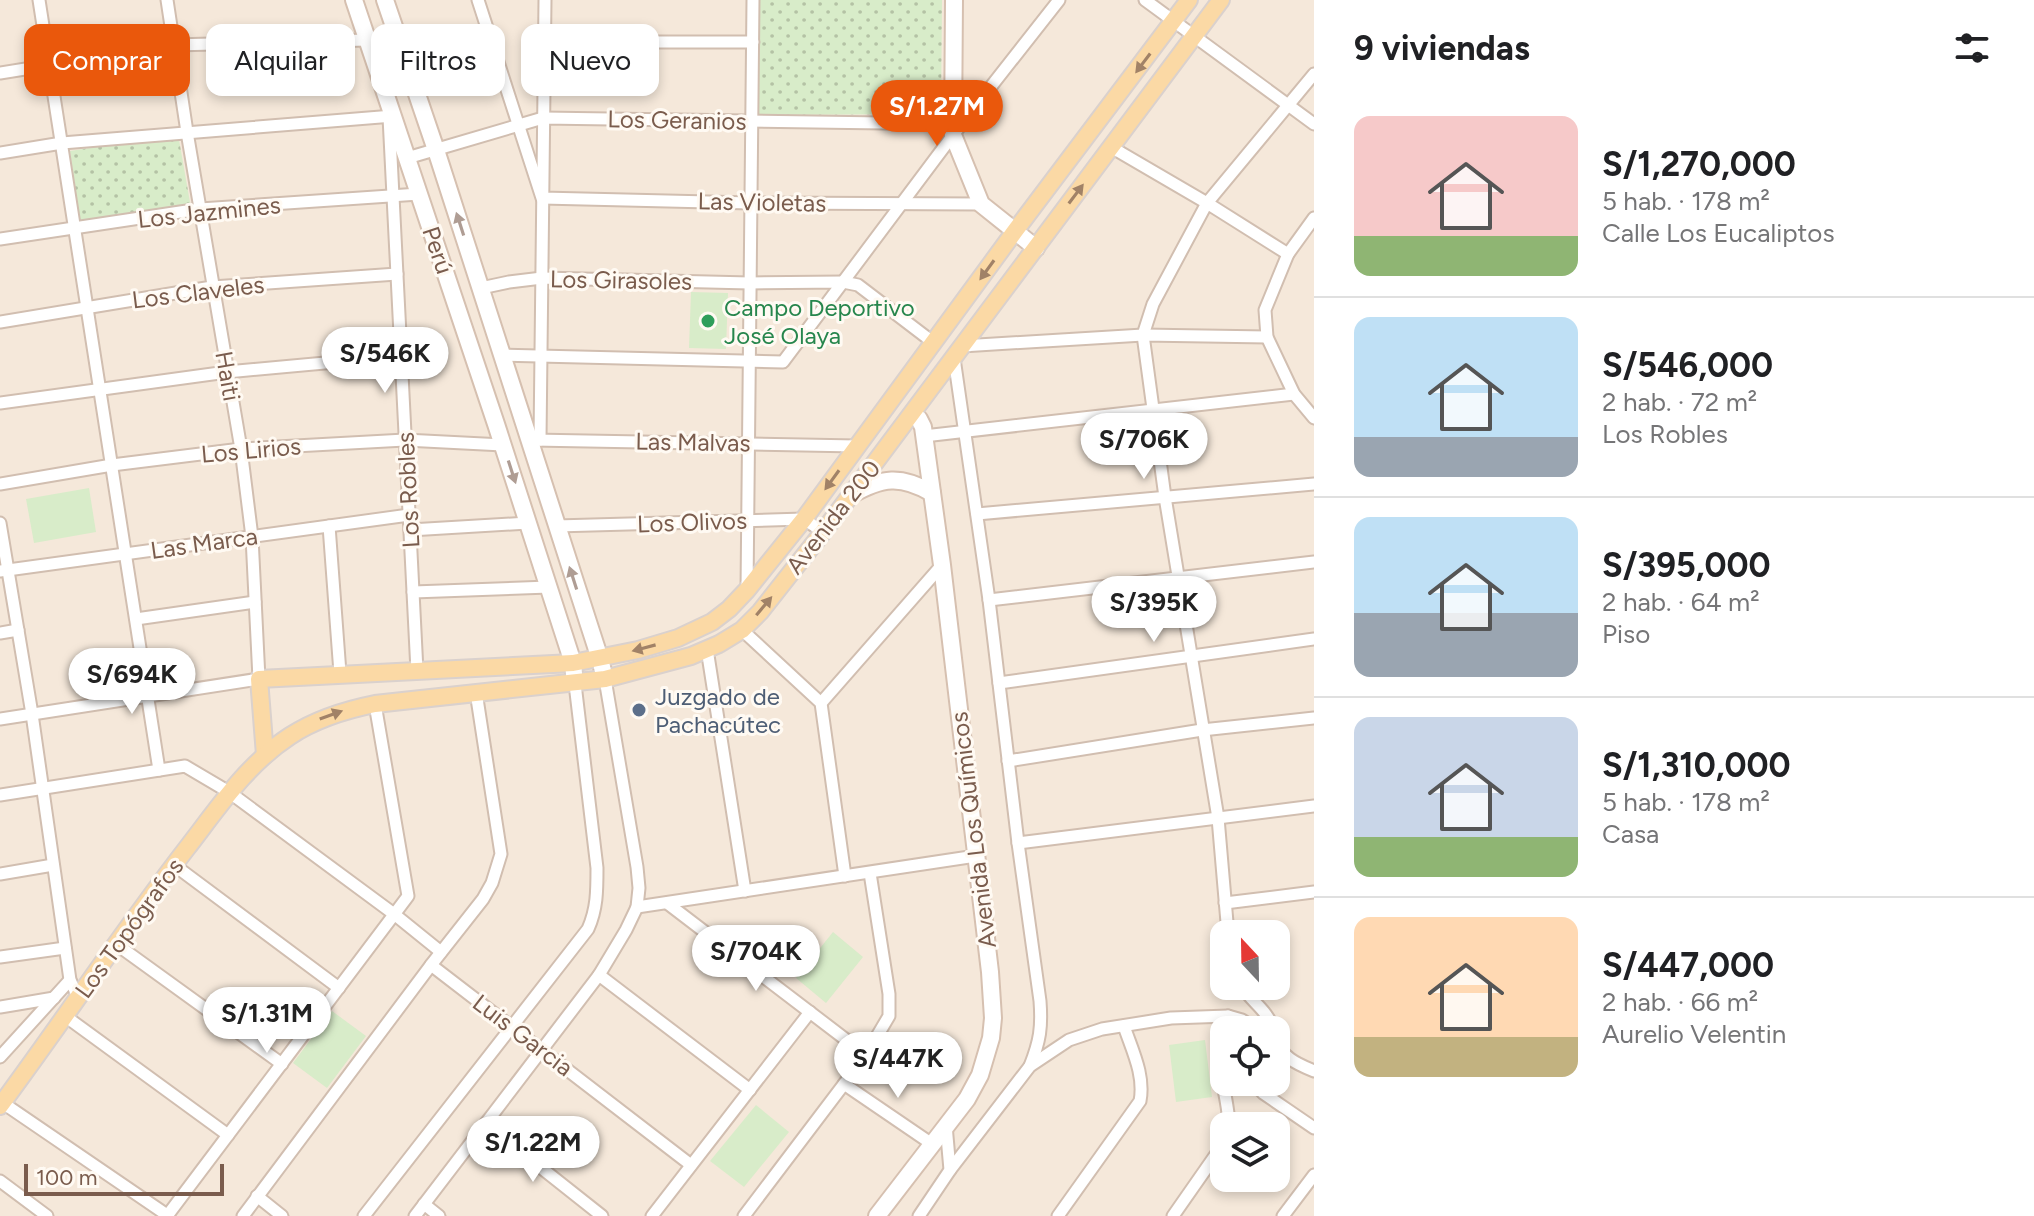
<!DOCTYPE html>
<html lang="es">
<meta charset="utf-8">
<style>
:root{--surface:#fff;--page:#f6f6f6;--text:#202124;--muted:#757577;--line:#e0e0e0;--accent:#ea580c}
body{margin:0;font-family:Figtree,sans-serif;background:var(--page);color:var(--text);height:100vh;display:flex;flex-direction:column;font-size:30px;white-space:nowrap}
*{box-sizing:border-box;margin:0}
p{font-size:26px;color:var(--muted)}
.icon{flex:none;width:44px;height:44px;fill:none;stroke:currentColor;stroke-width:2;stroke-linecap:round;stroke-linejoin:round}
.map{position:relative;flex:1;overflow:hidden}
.sheet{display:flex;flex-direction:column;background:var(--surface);width:720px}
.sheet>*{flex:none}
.guide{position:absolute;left:24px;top:24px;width:760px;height:72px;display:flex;gap:16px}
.needle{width:52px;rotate:338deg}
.controls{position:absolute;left:1210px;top:920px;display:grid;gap:16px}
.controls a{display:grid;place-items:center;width:80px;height:80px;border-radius:16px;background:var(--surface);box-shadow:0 4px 12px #0003;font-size:40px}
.scale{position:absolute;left:24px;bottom:20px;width:200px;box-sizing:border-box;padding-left:8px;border:4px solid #7a5c4d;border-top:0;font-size:22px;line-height:28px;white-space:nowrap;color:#7a5c4d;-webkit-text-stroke:6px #fffaf3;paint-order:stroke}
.price{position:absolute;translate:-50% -68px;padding:0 18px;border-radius:28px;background:#fff;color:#222;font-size:26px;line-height:52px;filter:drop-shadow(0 2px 4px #0008)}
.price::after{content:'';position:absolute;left:50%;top:48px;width:24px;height:18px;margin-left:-12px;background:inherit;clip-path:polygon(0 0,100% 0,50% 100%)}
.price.current{background:var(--accent);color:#fff}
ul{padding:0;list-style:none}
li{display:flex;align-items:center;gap:24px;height:200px;padding:0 40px}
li+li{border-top:2px solid var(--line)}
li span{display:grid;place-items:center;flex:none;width:224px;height:160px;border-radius:16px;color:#555}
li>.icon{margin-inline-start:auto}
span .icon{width:96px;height:96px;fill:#fffc;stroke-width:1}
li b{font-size:34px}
h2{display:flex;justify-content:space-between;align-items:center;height:96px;padding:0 40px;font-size:34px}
.pill{padding:0 28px;border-radius:16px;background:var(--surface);box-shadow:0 4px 12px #0003;font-size:28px;line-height:72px}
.pill.current{background:var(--accent);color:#fff}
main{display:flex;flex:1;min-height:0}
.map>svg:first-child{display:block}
</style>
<main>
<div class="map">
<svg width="1314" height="1216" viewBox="0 0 1314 1216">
<defs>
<pattern id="park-dots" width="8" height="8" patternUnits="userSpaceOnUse" patternTransform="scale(2)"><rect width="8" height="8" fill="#d8ecc9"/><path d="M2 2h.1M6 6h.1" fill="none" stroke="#b4c2a5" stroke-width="1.8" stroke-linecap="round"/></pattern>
</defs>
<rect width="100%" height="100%" fill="#fdf6ec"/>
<path fill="#f5e8da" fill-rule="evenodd" d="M0,0H1314V1216H0ZM1224,934H1276V986H1224ZM1224,1030H1276V1082H1224ZM1224,1126H1276V1178H1224Z"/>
<g fill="#d8ecc9">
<polygon points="691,292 728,293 726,349 689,348"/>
<polygon points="89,488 96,532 34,543 26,499"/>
<polygon points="833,932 863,957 826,1003 796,978"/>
<polygon points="332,1011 366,1036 327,1088 293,1063"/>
<polygon points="1205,1040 1212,1097 1176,1102 1169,1045"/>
<polygon points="756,1105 789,1132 744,1187 710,1161"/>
</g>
<g fill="url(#park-dots)">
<polygon points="757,0 942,0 941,114 757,115"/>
<polygon points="178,134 191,208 80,225 70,151"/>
</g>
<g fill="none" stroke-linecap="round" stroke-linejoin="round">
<defs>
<g id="street">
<polyline points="39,0 159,770"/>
<polyline points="478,0 542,198 751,203 981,204"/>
<polyline points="1145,0 1314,124"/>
<polyline points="545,42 753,42"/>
<polyline points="0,73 174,45 367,40"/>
<polyline points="389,117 417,671"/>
<polyline points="1111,147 1207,203 1288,254"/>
<polyline points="0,153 62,143 393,116"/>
<polyline points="407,158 543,118 953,124"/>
<polyline points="1314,218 1288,254 1265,310 1267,337 1294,394 1314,418"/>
<polyline points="0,239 200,209 419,194"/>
<polyline points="481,288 509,282 542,278 750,283 843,282 858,285 934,343"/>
<polyline points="0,322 212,287 397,274"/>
<polyline points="962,346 1143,335 1267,337"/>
<polyline points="502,355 783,362 953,135 1059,0"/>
<path d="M954,358L989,600L1018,843L1040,1001C1042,1027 1040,1041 1030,1066"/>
<polyline points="0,403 227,372 401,356"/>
<polyline points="924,436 1294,394"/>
<polyline points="533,440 857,446"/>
<polyline points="540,440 545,0"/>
<polyline points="0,484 112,465 241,449 405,440 503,445"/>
<polyline points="977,514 1314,484"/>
<polyline points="0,523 32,714 70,980 78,997"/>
<polyline points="329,526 340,673"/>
<polyline points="556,526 804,519 823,532"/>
<polyline points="410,530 528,523"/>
<polyline points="0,571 409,515"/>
<polyline points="747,590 753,0"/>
<polyline points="413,592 549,587"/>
<polyline points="989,600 1314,562"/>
<polyline points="136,619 255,602"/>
<polyline points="742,630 821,703 845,876"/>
<polyline points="0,633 18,630"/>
<polyline points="707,649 745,891"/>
<polyline points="999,683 1314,639"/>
<polyline points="821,703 942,565"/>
<polyline points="0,719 259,679 252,537 241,449 187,132 167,0"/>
<polyline points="1008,761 1202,730 1314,718"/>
<polyline points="0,795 185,766 229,792 394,914 441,952"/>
<polyline points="1018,843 1314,806"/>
<polyline points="174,865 339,988"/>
<polyline points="0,874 53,865"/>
<polyline points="667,903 866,1055"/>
<polyline points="1225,903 1314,892"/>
<polyline points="637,907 976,856"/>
<polyline points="1228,934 1218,818 1165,497 1143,335 1153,304 1207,203 1314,74"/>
<polyline points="116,944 282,1064"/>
<polyline points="0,957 65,948"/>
<polyline points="431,965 691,1165"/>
<polyline points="599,975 750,1090"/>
<path d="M1242,986C1253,1004 1266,1008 1274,1030"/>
<polyline points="0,1007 54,998"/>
<polyline points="65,1016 228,1135"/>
<path d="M1228,1016C1225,1021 1221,1028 1220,1034C1213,1058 1229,1098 1229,1126"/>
<path d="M1276,1037C1280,1057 1297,1064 1314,1071"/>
<polyline points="0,1057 70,980"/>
<polyline points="1253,1082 1263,1093 1314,1128"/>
<polyline points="844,1084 932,1144"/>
<polyline points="0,1101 167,1215"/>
<polyline points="486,1124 602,1216"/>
<polyline points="950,1170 1030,1066 1069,1040 1102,1029 1171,1018 1228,1016 1242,1020 1257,1030"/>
<polyline points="0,1181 47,1216"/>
<polyline points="257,1196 282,1216"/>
<polyline points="424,1204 439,1216"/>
<polyline points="167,1216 408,896 375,704"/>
<polyline points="243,1216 431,965 483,899 492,883 501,854 476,692"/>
<path d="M364,1216L588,929C597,909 597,891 597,868L575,684"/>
<polyline points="415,1216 599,975 626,930 637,907 639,888 637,867 605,679"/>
<polyline points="652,1216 810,1012"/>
<polyline points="744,1216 866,1055 889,1016 889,994 870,873"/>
<polyline points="919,1216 950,1170 946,1125"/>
<path d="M1058,1216L1140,1101C1145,1075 1132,1050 1124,1026"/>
<polyline points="1173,1216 1224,1143"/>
<polyline points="1283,1216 1314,1175"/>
</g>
<g id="secondary">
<polyline points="354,0 496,424 573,663 575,684"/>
<polyline points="385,0 436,150 600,659 605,679"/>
<polyline points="954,0 953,135 981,204 1036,248"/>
<path d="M851,495C882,477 901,475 932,493"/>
<polyline points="877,1216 967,1099 980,1075 991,1038 993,1018 990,972 942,565 923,427 919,419 913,415"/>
</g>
<g id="primary">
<polyline points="265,755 259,679 573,663 638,650 678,638 712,622 729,609 747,590 804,519 1015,231 1189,0"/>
<path d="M0,1106C63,1021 122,932 187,848C218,808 247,764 290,736C316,719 345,710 375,704L605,679L691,656L719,644L742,630L760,612L823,532L1221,0"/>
</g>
</defs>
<use href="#street" stroke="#d1beb0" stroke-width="15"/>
<use href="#secondary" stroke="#d6c0b0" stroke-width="20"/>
<use href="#primary" stroke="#dad1cd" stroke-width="20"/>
<use href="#street" stroke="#fff" stroke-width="11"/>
<use href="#secondary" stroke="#fff" stroke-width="16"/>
<use href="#primary" stroke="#fbd9a5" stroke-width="16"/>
</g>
<defs><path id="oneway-solid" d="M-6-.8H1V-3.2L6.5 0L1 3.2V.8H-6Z" transform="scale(2)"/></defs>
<g fill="#a18267">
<use href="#oneway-solid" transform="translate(1143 63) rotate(127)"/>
<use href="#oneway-solid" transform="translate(1076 194) rotate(-53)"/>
<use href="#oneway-solid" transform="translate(987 270) rotate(126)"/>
<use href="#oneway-solid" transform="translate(832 480) rotate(126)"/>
<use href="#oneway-solid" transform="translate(764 606) rotate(-50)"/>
<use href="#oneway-solid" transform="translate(644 648) rotate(165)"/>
<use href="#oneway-solid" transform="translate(331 715) rotate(-20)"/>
</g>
<g fill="#af9d94">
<use href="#oneway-solid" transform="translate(460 224) rotate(-108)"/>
<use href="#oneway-solid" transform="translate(512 472) rotate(72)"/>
<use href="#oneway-solid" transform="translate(573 578) rotate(-108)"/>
</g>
<circle fill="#2e9e5b" stroke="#fffaf3" stroke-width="3" cx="708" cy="321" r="8"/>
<circle fill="#5c6f8a" stroke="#fffaf3" stroke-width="3" cx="639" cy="710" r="8"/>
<g text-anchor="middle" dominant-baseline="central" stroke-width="6" stroke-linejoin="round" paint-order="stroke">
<g font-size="24" fill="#7a5c4d" stroke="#fffaf3">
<text transform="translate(677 120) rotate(1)">Los Geranios</text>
<text transform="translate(762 202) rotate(1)">Las Violetas</text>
<text transform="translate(209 212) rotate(-6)">Los Jazmines</text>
<text transform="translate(438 250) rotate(71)">Perú</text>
<text transform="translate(621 280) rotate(1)">Los Girasoles</text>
<text transform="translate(198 292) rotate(-7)">Los Claveles</text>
<text transform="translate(228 376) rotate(80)">Haiti</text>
<text transform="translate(693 442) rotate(1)">Las Malvas</text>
<text transform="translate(251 450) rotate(-5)">Los Lirios</text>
<text transform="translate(408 490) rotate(-93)">Los Robles</text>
<text transform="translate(833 517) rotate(-52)">Avenida 200</text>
<text transform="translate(692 522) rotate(-2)">Los Olivos</text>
<text transform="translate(204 543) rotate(-8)">Las Marca</text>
<text transform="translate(973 830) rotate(-97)">Avenida Los Químicos</text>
<text transform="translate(129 928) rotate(-54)">Los Topógrafos</text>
<text transform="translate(523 1035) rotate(37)">Luis Garcia</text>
</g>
<g font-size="24" fill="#27864d" stroke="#fffaf3" text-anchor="start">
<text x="724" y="307">Campo Deportivo<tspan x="724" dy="28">José Olaya</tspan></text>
</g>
<g font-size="24" fill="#4e5e75" stroke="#fffaf3" text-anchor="start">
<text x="655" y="696">Juzgado de<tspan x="655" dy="28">Pachacútec</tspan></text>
</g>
</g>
</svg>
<div class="controls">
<a><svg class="needle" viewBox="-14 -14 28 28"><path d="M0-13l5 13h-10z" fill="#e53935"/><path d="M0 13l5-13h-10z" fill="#757577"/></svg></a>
<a><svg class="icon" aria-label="locate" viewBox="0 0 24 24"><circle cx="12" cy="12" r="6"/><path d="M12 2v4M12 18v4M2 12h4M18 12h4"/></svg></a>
<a><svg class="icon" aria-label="layers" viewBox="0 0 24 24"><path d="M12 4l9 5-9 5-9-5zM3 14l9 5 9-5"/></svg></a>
</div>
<div class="scale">100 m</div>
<b class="price current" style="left:937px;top:148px">S/1.27M</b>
<b class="price" style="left:385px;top:395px">S/546K</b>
<b class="price" style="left:1144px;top:481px">S/706K</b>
<b class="price" style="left:1154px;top:644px">S/395K</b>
<b class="price" style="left:132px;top:716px">S/694K</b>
<b class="price" style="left:756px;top:993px">S/704K</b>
<b class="price" style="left:267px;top:1055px">S/1.31M</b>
<b class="price" style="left:898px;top:1100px">S/447K</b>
<b class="price" style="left:533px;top:1184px">S/1.22M</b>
<div class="guide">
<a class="pill current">Comprar</a>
<a class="pill">Alquilar</a>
<a class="pill">Filtros</a>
<a class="pill">Nuevo</a>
</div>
</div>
<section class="sheet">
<h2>9 viviendas<svg class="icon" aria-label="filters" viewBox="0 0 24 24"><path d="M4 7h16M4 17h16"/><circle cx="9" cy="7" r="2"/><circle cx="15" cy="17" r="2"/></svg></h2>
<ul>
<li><span style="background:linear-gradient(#f6c9c9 75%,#8fb573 0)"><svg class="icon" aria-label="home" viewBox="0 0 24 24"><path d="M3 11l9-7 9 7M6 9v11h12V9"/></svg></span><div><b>S/1,270,000</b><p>5 hab. · 178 m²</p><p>Calle Los Eucaliptos</p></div></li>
<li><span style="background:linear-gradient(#bfe0f5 75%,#9aa5b1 0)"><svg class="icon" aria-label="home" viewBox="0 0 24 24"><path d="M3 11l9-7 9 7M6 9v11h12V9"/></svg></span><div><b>S/546,000</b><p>2 hab. · 72 m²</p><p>Los Robles</p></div></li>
<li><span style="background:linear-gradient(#bfe0f5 60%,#9aa5b1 0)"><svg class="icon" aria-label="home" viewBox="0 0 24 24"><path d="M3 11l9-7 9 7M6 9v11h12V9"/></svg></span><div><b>S/395,000</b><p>2 hab. · 64 m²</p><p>Piso</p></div></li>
<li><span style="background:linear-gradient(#c9d6e8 75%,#8fb573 0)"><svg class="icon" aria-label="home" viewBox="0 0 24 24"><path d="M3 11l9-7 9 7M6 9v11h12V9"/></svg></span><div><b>S/1,310,000</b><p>5 hab. · 178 m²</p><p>Casa</p></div></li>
<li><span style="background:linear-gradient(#ffd9b3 75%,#c2b280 0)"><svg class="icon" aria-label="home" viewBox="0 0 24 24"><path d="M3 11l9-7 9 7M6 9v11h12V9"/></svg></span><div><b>S/447,000</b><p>2 hab. · 66 m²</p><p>Aurelio Velentin</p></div></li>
</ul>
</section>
</main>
